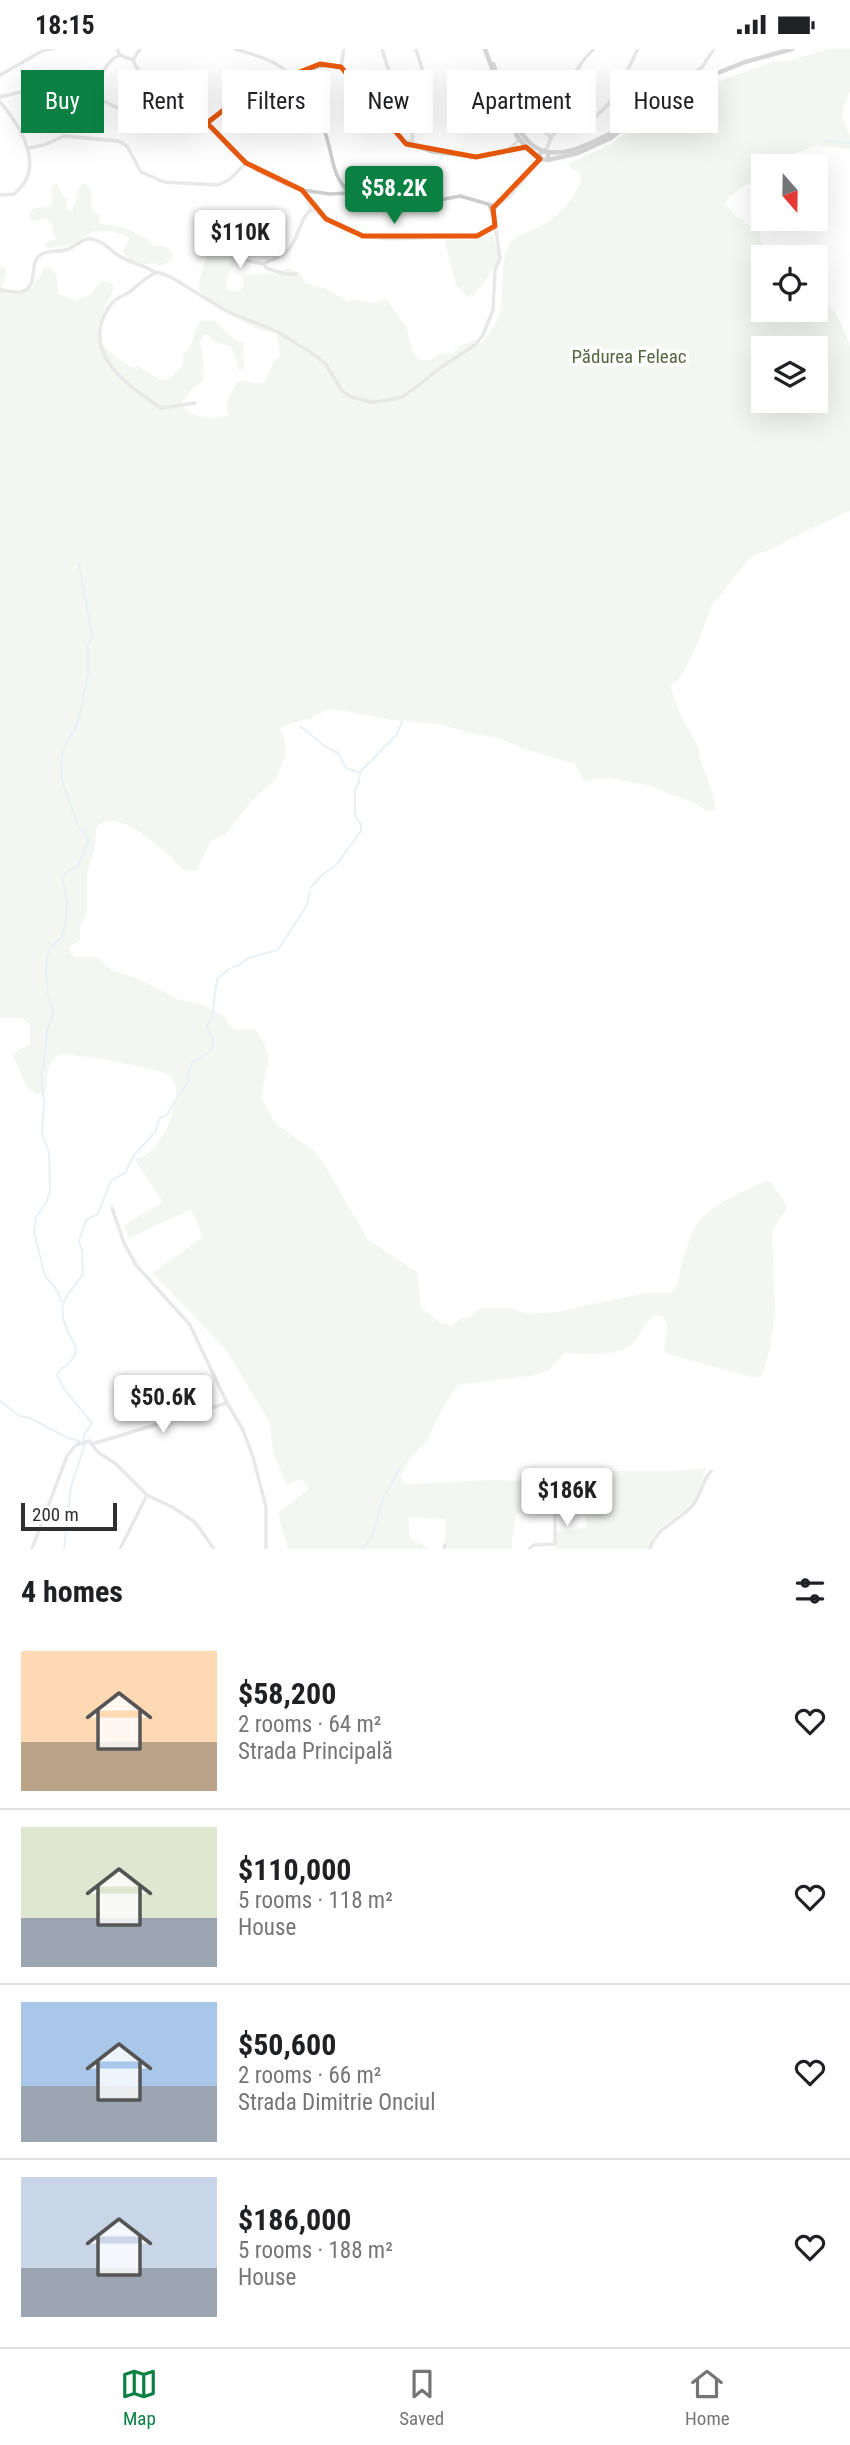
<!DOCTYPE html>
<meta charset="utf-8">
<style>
:root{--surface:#fff;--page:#f6f6f6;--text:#202124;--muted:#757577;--line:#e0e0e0;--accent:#0b8043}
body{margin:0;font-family:"Roboto Condensed",sans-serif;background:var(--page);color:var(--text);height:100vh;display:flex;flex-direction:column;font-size:26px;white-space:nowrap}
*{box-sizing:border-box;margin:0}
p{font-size:23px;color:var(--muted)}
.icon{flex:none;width:38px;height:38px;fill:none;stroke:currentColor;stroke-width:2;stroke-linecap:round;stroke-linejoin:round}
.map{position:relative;height:1500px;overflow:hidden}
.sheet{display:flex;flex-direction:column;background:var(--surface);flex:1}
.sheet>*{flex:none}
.hud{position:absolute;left:21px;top:21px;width:808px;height:63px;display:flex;gap:14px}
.needle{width:46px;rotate:160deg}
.fabs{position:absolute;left:751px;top:105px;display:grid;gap:14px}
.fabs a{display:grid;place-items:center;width:77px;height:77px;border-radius:0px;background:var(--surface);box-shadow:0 7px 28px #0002;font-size:35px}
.scale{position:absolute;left:21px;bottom:18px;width:96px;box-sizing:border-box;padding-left:7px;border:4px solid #2f2f2f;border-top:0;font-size:19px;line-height:24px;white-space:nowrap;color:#2f2f2f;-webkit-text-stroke:5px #fff;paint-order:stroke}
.price{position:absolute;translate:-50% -60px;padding:0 16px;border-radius:7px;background:#fff;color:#222;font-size:23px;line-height:46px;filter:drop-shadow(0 2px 4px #0008)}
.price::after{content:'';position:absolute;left:50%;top:42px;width:21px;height:16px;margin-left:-10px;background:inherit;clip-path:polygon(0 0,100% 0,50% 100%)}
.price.current{background:var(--accent);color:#fff}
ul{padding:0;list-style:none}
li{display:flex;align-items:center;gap:21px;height:175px;padding:0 21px}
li+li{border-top:2px solid var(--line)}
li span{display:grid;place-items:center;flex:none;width:196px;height:140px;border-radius:0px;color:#555}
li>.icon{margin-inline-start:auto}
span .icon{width:84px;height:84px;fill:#fffc;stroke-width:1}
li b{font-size:30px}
h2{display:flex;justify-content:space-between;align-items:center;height:84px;padding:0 21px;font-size:30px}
.tag{padding:0 24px;border-radius:0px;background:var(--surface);box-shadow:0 7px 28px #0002;font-size:24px;line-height:63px}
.tag.current{background:var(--accent);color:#fff}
.status{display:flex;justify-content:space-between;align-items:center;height:49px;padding:0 35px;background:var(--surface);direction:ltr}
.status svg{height:19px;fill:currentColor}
.tabs{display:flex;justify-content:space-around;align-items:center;height:98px;border-top:2px solid var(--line);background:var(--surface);font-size:19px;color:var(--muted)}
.tabs a{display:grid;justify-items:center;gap:4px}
.tabs .current{color:var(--accent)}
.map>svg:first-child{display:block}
</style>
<div class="status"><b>18:15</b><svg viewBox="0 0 49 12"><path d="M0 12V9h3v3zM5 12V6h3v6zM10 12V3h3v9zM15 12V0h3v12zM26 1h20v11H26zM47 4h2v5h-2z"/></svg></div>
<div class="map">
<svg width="850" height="1500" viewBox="0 0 850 1500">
<rect width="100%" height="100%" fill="#fff"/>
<g fill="#e5ebdf" fill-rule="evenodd">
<path d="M828,0H850V41L842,64L843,71L850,86V100L817,96L763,117C757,137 733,138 725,154C732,166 747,176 760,182L761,187L759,191L778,208H763V261H816V251C837,257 843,278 850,297V462L799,485L780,496L751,508L712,556L697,596L685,621L678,631L670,637L680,665L698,697L700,709L716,754L714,761L707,762L694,754L647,736L609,729L584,732L575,715L521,699L499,689L473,685L441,675L391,671L334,660L327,661L311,669L286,676L280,679L285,693V707L276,730L252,752L225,786L211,792L197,821C192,822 187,822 181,819C177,816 174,811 170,807C154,794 114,756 96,779L95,798L87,826V863L80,879V891L70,898V904L76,908H96L112,921L139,930L177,950L206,957L225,968L230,977L236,981L255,980L264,994L269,1010L261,1048L275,1074L314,1102L323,1113L368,1191L417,1223L421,1259L440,1273L451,1277L460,1270L472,1267L481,1259H510L526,1265L551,1264L645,1244H671C679,1238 679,1223 682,1214C686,1202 689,1189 695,1178C708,1157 744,1141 767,1132L771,1134L787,1156L786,1161L772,1181L775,1262L770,1301L762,1327L755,1329L668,1305L664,1299C666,1287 671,1278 663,1268L656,1266C644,1272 642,1282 635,1292C622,1309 585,1305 565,1304L549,1321L535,1326L457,1336L439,1366L428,1390L408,1412L401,1426L402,1433L409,1435L496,1431L527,1432L570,1422H675L706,1419C703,1429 700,1443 694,1451C680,1471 653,1473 649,1500H555L556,1483L586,1479L585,1461L516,1464L511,1500H444L446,1470L408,1468L410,1490L431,1500H288L278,1464L309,1440L301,1430L287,1436L273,1403L270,1374L225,1299L152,1224L203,1188L191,1160L128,1190L124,1176L163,1153L135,1111C139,1108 145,1107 149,1104C165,1092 188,1042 169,1026C162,1020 76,1005 63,1005C43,1011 50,1028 45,1043L36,1045L27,1039L13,1007L16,1003L30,995V975L22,969H0V218L5,217L6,222L2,240L20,244L33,238L37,230L42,227V220L47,218C61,221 55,235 59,245L75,252L91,246L97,236L103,232L112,234L114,240C111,245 98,275 98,280C98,284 99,288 98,292L120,311L133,319L138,317L160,331L169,330L182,318L184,304L192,295L194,284L200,273C217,269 217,274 227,284C231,289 238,291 243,295L244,319L240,321L237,319L236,310L231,298L212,291L208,286H204L200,292C204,304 203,318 204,331L189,343L181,355C191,370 212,372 229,366C223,352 232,346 236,334L243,331C278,342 260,323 280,307L277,284C256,283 212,259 199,241C199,226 206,214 208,200L220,202L224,201L220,190L227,167H250L252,171L236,181L229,197L230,201L236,211C231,222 222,230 228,242H240L244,234L243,227L246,226L278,224L287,219L299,223L307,235L324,239L348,252L358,251L373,254L386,250L406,277L414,306L421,311H431L438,305L453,304L460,297L475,290L477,294H482C489,284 498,274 500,262C505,242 498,210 511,193C518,185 530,183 539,178C558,168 574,152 581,131L580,124L569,118L571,114L613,94L659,57L679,45L701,39L772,13L790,12ZM763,299H816V352H763Z"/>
<path d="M84,134L91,140V159L98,166L101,175L123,178L145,189L154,197H166L173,204L172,211L159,217L153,214L143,216L128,211L123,202L130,189L113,182H94L74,195L49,199L45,197L46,193L56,190L50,172L45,170L36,172L31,171L29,167L31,162C38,156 47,161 53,155L51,141L54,135L58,136L62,146L67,151L66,161L73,162L78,141Z"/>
<path d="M490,185L494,187C494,192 497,198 498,203C499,217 481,236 473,247L468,248L456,236L445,192L452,190L471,191Z"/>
</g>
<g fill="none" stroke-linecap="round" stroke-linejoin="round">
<g stroke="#cddee9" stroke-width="2">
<polyline points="825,92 850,94"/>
<polyline points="301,678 326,698 338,704 346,719 358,723"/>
<polyline points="77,774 62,731 61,711 65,696 76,678 82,656 88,624 88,595 92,588 79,514"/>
<polyline points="311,838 322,826 336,816 361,782 361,776 355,766 355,741 359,733 360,723 397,685 402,673"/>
<polyline points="233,918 238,917 248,909 278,901 307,856 310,842"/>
<polyline points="177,1048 188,1034 189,1022 192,1014 208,1004 213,997 213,991 207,977 212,967 217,930 229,920"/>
<polyline points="62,1253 57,1241 45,1227 34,1183 36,1168 46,1154 50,1142 49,1103 42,1085 44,1053 41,1024 44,1015 47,982 53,964 48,946 46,917 49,900 62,887 65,876 67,854 63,831 65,824 78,817 88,793 87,788 79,778"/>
<polyline points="0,1352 19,1367 30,1369 68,1389 82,1393"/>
<polyline points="386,1444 401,1417"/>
<path d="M64,1500L71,1438L84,1398V1386L92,1374L64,1340L57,1326C61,1316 74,1315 76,1301C75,1294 72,1291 69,1285C54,1254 66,1249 83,1225L82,1202L79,1192L86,1171L98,1165L109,1136L112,1131L125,1124L134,1106L156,1082L159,1070L167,1066L176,1051"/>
<path d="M362,1500C376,1488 377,1463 384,1447"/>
</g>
<g stroke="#ccc" stroke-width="3.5">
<polyline points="117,0 120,6"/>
<path d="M140,0L133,11C141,29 159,51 177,60C187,65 199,68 207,73"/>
<path d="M235,0C249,4 264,8 276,15C305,32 323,70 330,101C334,119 336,131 350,144"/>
<polyline points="382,0 391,29 413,79"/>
<polyline points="416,0 422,20 423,54 418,74 413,79 412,92 415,97 433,103 476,108 526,98"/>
<polyline points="341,18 344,0"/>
<polyline points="0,26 44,1 53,0"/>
<polyline points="683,37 687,29 702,18 714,0"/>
<path d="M92,46C101,31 103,13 120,6L133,11"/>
<polyline points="0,48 49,36 62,37 81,41 132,66 168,66 207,74 231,101 256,121 283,134 302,141 330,145 351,144 419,155 460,147 495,157 510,147 540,110"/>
<path d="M0,53C21,78 47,119 14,145L0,146"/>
<path d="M207,72L225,61L244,45L288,25C307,24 320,12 341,18L404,93L412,92"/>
<path d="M551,89L543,81C546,72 553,66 558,57C570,37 575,17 594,0"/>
<polyline points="29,99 44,96 64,87 118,92 127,97 141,123 164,133 218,136 229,131 246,114"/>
<polyline points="508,101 519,91"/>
<path d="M545,102C549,97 549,92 552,87C563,74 584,75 597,66C618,50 626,22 638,0"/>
<polyline points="302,141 312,160 344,180 363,187 389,190 477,187 495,177"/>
<polyline points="489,156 494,168"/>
<polyline points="229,196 248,212 264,215"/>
<path d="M296,225H285L266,219L264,215C270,211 279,209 285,204C300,191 298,170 312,160"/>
<path d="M0,241C7,241 14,244 21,243C39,239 29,215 39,207C46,201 56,203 65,201C74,200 80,190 89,190C100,189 112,203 121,208C132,215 145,216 156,224"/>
<path d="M195,354L161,359C132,339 85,309 104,267C107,262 109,257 113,253C118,248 125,246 131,242C140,234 146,228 157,223L171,228L226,262L276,282L309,302L325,314L342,342L351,348L371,353L389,351L402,348L415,339L440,319L475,296L483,286L493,261L495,221L500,209L494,168L495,157"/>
<polyline points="112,1159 124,1194 136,1216 190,1276 227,1354 243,1381 253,1408 266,1458 266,1500"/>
<polyline points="92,1395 227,1354"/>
<polyline points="32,1500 67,1407 76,1396 89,1392 98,1403 116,1415 147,1446 172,1458 195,1473 214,1500"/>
<polyline points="120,1500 147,1446"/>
<polyline points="444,1500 445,1496"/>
<polyline points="529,1500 534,1496 555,1495 555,1455 562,1427"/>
<path d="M650,1500C656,1478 679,1472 692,1457C701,1447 702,1432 711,1422"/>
</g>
<g stroke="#a7a7a7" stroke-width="4.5">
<polyline points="485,0 517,87 526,98 540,109"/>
<path d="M493,15C503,41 514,92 543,102"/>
<path d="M548,103V111L540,110V105L543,102C569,109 595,91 618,81"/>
<polyline points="548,111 578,104 611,89 656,51 670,43 745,13 792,0"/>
</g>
</g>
<path d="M0 0H850V1500H0ZM320,15L341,18L406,95L476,108L526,98L540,110L493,159L495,177L477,187H363L326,170L302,141L246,114L207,74L244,45Z" fill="#fff" fill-opacity=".55" fill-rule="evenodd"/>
<path fill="none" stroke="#e8590c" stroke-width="5" stroke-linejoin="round" d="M320,15L341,18L406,95L476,108L526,98L540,110L493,159L495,177L477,187H363L326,170L302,141L246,114L207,74L244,45Z"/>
<g text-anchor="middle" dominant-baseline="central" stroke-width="7" stroke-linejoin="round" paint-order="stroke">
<g font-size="19" fill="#536741" stroke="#fff">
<text x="629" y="307">Pădurea Feleac</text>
</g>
</g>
</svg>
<div class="fabs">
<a><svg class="needle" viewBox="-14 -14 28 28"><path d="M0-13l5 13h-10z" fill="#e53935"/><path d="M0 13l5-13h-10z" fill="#757577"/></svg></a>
<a><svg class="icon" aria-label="locate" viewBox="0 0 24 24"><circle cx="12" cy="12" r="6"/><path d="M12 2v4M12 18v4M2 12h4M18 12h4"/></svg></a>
<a><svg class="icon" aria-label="layers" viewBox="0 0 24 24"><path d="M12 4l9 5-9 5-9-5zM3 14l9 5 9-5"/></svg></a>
</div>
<div class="scale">200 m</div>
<b class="price current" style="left:394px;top:177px">$58.2K</b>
<b class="price" style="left:240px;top:221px">$110K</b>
<b class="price" style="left:163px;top:1386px">$50.6K</b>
<b class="price" style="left:567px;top:1479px">$186K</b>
<div class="hud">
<a class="tag current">Buy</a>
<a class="tag">Rent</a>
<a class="tag">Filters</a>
<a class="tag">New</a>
<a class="tag">Apartment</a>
<a class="tag">House</a>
</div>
</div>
<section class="sheet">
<h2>4 homes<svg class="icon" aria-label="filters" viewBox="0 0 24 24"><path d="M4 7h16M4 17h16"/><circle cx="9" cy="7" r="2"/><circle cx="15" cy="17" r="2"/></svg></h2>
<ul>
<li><span style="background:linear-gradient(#ffd9b3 65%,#b9a48a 0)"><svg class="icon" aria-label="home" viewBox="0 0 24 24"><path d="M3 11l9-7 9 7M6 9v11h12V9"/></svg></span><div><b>$58,200</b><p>2 rooms · 64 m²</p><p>Strada Principală</p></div><svg class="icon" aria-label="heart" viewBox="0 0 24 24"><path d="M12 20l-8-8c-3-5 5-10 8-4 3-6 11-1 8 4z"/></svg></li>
<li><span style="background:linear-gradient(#dfe7d0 65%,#9aa5b1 0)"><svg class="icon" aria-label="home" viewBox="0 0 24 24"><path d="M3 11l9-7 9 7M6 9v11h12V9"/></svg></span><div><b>$110,000</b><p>5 rooms · 118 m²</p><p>House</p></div><svg class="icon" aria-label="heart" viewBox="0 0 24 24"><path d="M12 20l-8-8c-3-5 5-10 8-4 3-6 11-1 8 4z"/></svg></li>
<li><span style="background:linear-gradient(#a9c7e8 60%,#9aa5b1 0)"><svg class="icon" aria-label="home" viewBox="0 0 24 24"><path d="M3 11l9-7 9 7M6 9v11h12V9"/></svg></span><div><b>$50,600</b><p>2 rooms · 66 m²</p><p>Strada Dimitrie Onciul</p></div><svg class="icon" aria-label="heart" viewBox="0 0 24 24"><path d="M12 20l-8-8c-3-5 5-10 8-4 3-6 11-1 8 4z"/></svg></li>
<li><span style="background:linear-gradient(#c9d6e8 65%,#9aa5b1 0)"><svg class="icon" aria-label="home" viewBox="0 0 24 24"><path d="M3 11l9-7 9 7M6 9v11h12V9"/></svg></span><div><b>$186,000</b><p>5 rooms · 188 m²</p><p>House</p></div><svg class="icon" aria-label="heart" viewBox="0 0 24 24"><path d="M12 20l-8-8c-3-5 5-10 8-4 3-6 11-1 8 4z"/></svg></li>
</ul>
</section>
<nav class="tabs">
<a class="current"><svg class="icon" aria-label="map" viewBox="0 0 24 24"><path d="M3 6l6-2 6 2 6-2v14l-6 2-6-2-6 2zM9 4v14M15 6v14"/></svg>Map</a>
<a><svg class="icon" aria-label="saved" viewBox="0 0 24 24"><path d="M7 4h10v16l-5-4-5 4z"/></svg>Saved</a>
<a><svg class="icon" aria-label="home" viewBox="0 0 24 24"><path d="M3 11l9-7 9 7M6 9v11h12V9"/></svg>Home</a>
</nav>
